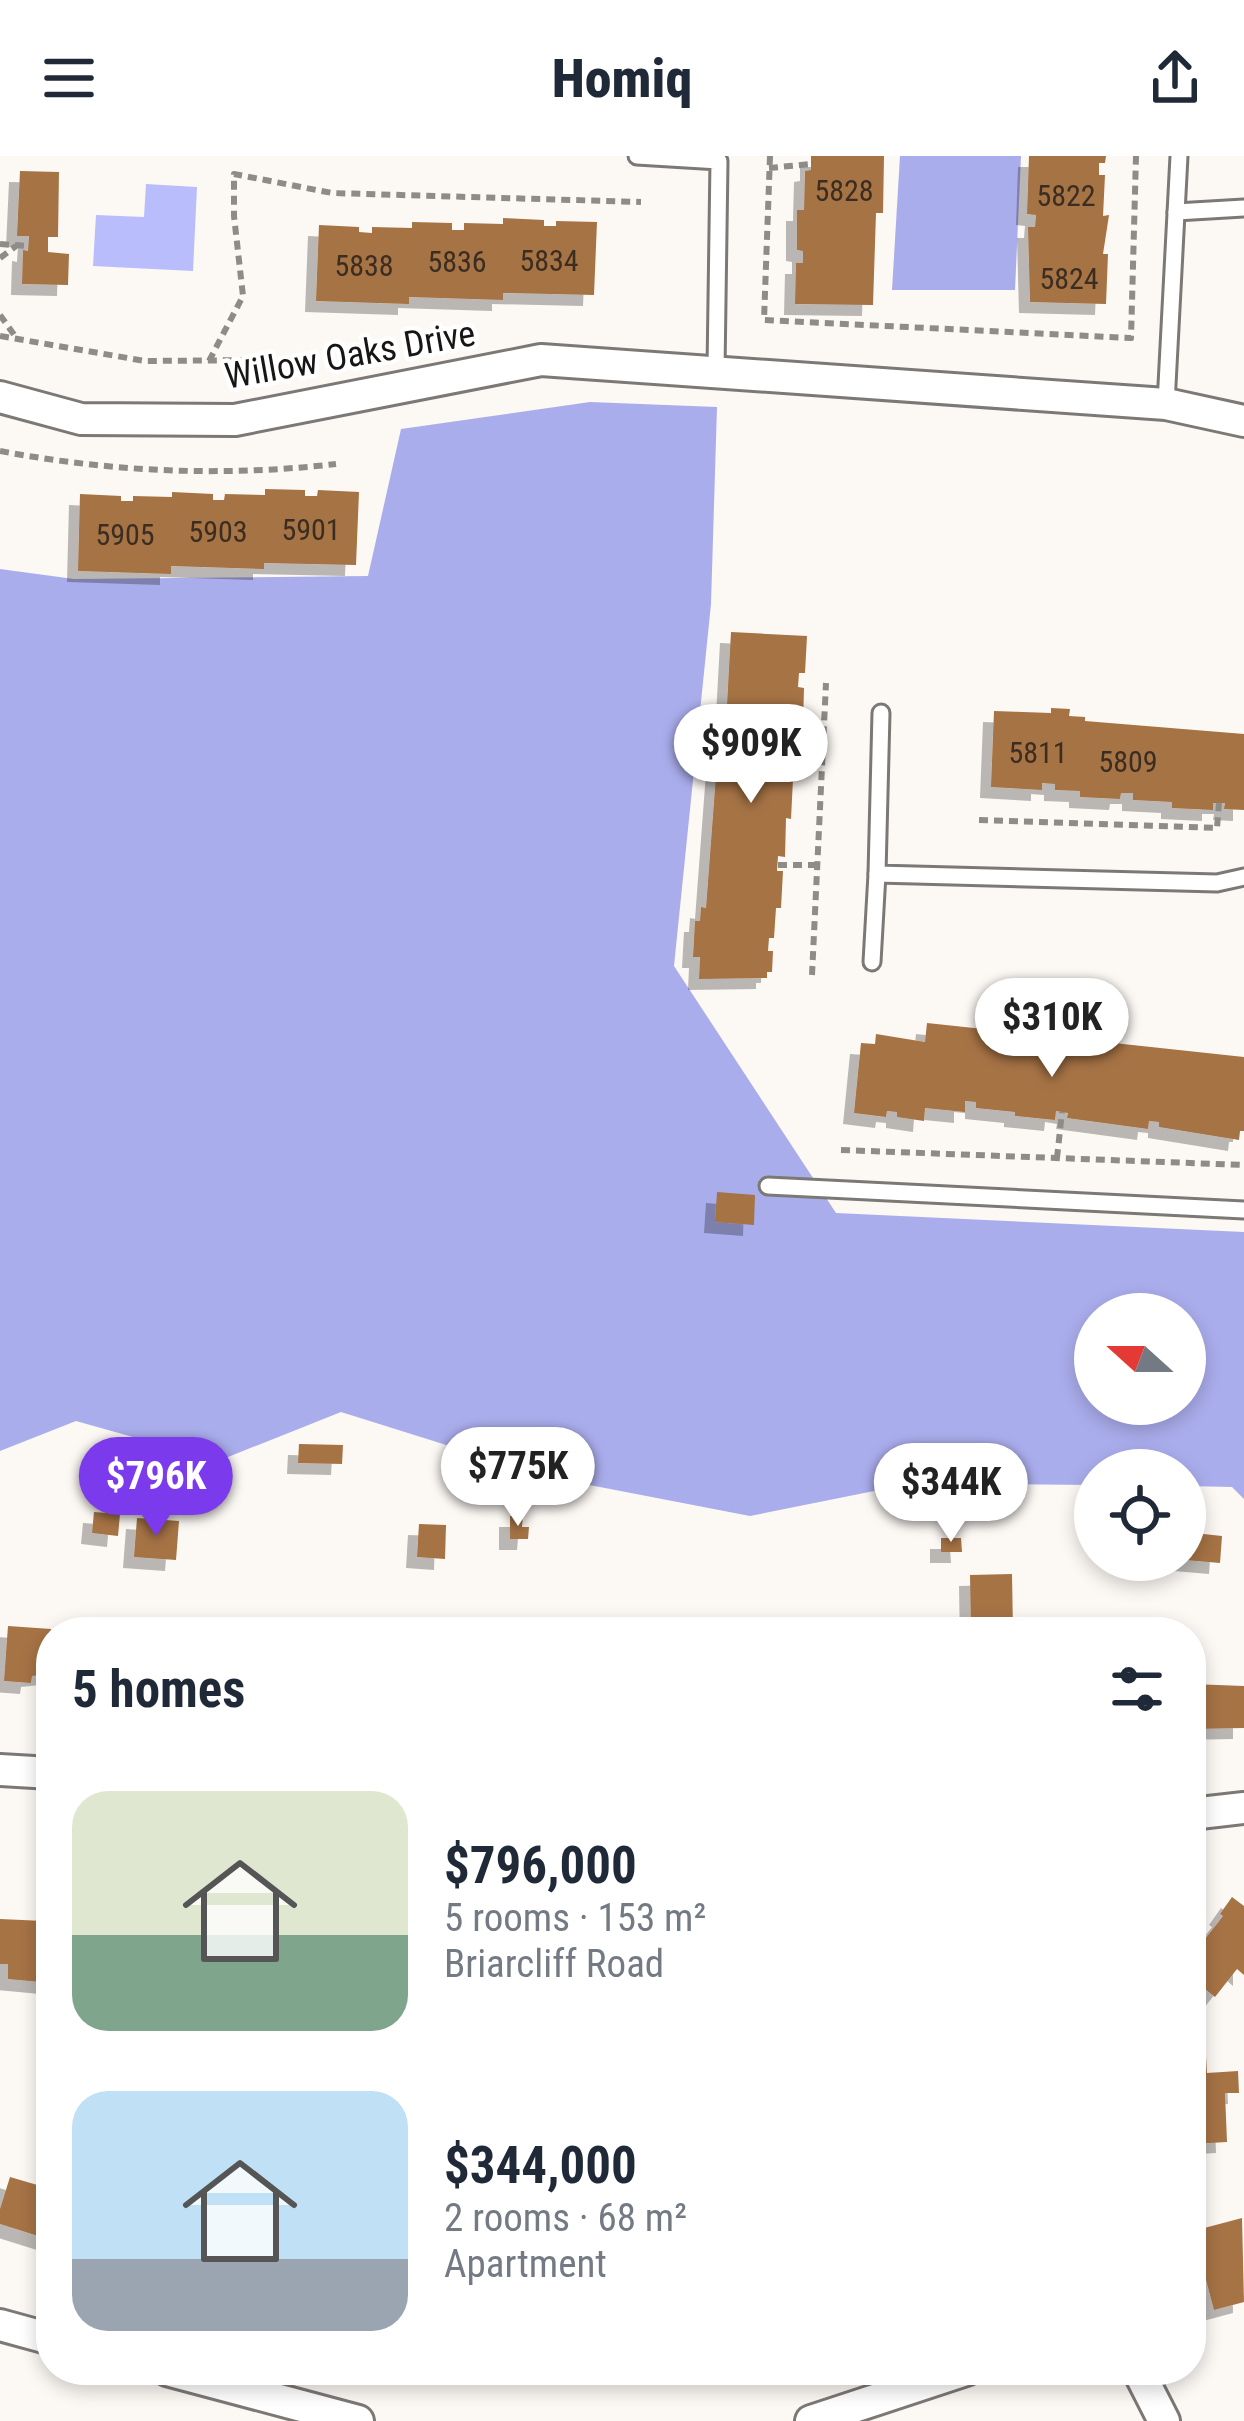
<!DOCTYPE html>
<meta charset="utf-8">
<style>
:root{--surface:#fff;--page:#f2f2f3;--text:#1f2937;--muted:#747a83;--accent:#7c3aed}
body{margin:0;font-family:"Roboto Condensed",sans-serif;background:var(--page);color:var(--text);height:100vh;display:flex;flex-direction:column;font-size:45px;white-space:nowrap}
*{box-sizing:border-box;margin:0}
p{font-size:39px;color:var(--muted)}
.icon{flex:none;width:66px;height:66px;fill:none;stroke:currentColor;stroke-width:2;stroke-linecap:round;stroke-linejoin:round}
.map{position:relative;flex:1;overflow:hidden}
.panel{position:absolute;left:36px;top:1461px;width:1170px;height:768px;display:flex;flex-direction:column;background:var(--surface);border-radius:48px;box-shadow:0 6px 18px #0003}
.panel>*{flex:none}
.needle{width:78px;rotate:291deg}
.fabs{position:absolute;left:1074px;top:1137px;display:grid;gap:24px}
.fabs a{display:grid;place-items:center;width:132px;height:132px;border-radius:50%;background:var(--surface);box-shadow:0 6px 18px #0003;font-size:60px}
.price{position:absolute;translate:-50% -102px;padding:0 27px;border-radius:42px;background:#fff;color:#222;font-size:39px;line-height:78px;filter:drop-shadow(0 3px 6px #0008)}
.price::after{content:'';position:absolute;left:50%;top:72px;width:36px;height:27px;margin-left:-18px;background:inherit;clip-path:polygon(0 0,100% 0,50% 100%)}
.price.active{background:var(--accent);color:#fff}
ul{padding:0;list-style:none}
li{display:flex;align-items:center;gap:36px;height:300px;padding:0 36px}
li span{display:grid;place-items:center;flex:none;width:336px;height:240px;border-radius:36px;color:#555}
li>.icon{margin-inline-start:auto}
span .icon{width:144px;height:144px;fill:#fffc;stroke-width:1}
li b{font-size:51px}
h2{display:flex;justify-content:space-between;align-items:center;height:144px;padding:0 36px;font-size:51px}
header{display:flex;justify-content:space-between;align-items:center;height:156px;padding:0 36px;background:var(--surface);font-size:54px;font-weight:800}
.map>svg:first-child{display:block}
</style>
<header><svg class="icon" aria-label="menu" viewBox="0 0 24 24"><path d="M4 6h16M4 12h16M4 18h16"/></svg>Homiq<svg class="icon" aria-label="share" viewBox="0 0 24 24"><path d="M12 15V3M7 8l5-5 5 5M5 13v7h14v-7"/></svg></header>
<div class="map">
<svg width="1244" height="2265" viewBox="0 0 1244 2265">
<defs>
<filter id="shadow"><feDropShadow dx="-11" dy="11" stdDeviation="0" flood-color="#0004"/></filter>
</defs>
<rect width="100%" height="100%" fill="#fcf8f4"/>
<g fill="#aaadec" fill-rule="evenodd">
<polygon points="900,0 1021,0 1015,134 892,134"/>
<path d="M590,246L717,251L711,448L674,810L836,1057L1244,1076V1343L1232,1331L1185,1330V1314H1095V1329L914,1327L750,1360L548,1321L341,1256L218,1305L76,1265L0,1295V413L74,423L368,420L401,273ZM1095,1158H1185V1248H1095Z"/>
</g>
<polygon fill="#b9bdfc" points="146,28 197,31 193,115 93,110 96,59 144,61"/>
<g fill="#a67345" filter="url(#shadow)">
<polygon points="811,0 884,0 883,57 876,57 873,149 795,148 796,107 803,107 803,95 797,94 797,54 804,54 805,15 811,14"/>
<polygon points="1029,0 1106,0 1105,7 1099,7 1099,19 1105,19 1103,60 1109,59 1103,98 1108,98 1106,148 1030,146 1028,71 1035,71 1036,59 1027,58"/>
<polygon points="20,15 59,16 58,81 48,81 48,96 69,98 68,129 22,128 23,94 28,95 29,80 17,80"/>
<polygon points="503,62 544,64 544,70 556,70 556,65 597,66 594,139 503,137 503,144 409,141 409,148 316,145 319,69 359,71 359,76 372,77 372,71 412,72 412,66 452,67 452,74 464,74 464,67 503,68"/>
<polygon points="265,333 305,334 305,340 317,340 318,334 359,336 356,409 264,407 264,413 171,410 171,418 78,415 80,338 121,340 121,345 133,345 133,340 172,341 172,336 213,338 213,344 224,344 225,338 265,339"/>
<polygon points="731,476 807,480 805,517 799,517 798,531 804,532 803,570 796,570 794,611 788,611 787,622 793,623 791,663 786,662 785,701 778,700 777,715 783,715 781,752 776,752 774,782 769,782 768,795 773,795 772,816 767,816 767,822 699,823 700,801 693,801 695,765 700,765 701,751 706,752 720,566 726,567"/>
<polygon points="1051,552 1070,553 1069,560 1085,561 1085,565 1244,578 1244,654 1224,653 1225,647 1213,647 1213,654 1172,652 1172,646 1133,644 1133,637 1121,637 1120,643 1080,641 1080,635 1055,634 1055,628 1042,627 1042,634 991,631 994,555 1051,557"/>
<polygon points="927,867 1244,901 1244,975 1240,975 1239,984 1159,971 1159,966 1149,965 1148,973 1067,962 1068,957 1056,955 1055,964 1015,960 1015,956 976,952 976,946 965,945 965,956 925,952 924,965 897,961 897,956 887,955 886,961 854,957 861,887 875,888 876,878 925,886"/>
<polygon points="717,1036 755,1039 754,1069 715,1066"/>
<polygon points="299,1288 343,1289 342,1308 298,1307"/>
<polygon points="94,1356 120,1358 118,1380 92,1377"/>
<polygon points="510,1360 523,1360 522,1371 529,1371 528,1383 510,1383"/>
<polygon points="137,1362 179,1365 176,1404 134,1401"/>
<polygon points="419,1368 446,1369 445,1403 417,1401"/>
<polygon points="1185,1376 1222,1380 1220,1407 1185,1404"/>
<polygon points="941,1382 961,1382 962,1396 941,1396"/>
<polygon points="1012,1418 1013,1476 971,1476 970,1419"/>
<polygon points="202,1467 243,1470 243,1476 202,1476"/>
<polygon points="8,1470 51,1473 51,1518 32,1520 31,1527 4,1525"/>
<polygon points="1191,1528 1244,1530 1244,1572 1191,1573"/>
<polygon points="1232,1741 1244,1750 1244,1819 1237,1813 1215,1841 1191,1822 1191,1801 1223,1760 1220,1758"/>
<polygon points="45,1754 51,1754 51,1827 8,1823 8,1808 0,1808 0,1763 44,1765"/>
<polygon points="1206,1900 1207,1917 1238,1915 1239,1937 1225,1937 1227,1986 1191,1988 1191,1901"/>
<polygon points="10,2021 51,2033 51,2084 0,2068 0,2053"/>
<polygon points="1242,2062 1244,2146 1214,2154 1193,2075"/>
</g>
<g fill="none" stroke-linecap="round" stroke-linejoin="round">
<defs>
<g id="lane">
<polyline points="637,0 719,5 716,214"/>
<polyline points="1176,56 1244,52"/>
<polyline points="1166,248 1179,0"/>
<polyline points="881,557 877,718 1217,727 1244,721"/>
<polyline points="872,806 877,718"/>
<polyline points="768,1030 1244,1054"/>
</g>
<g id="street">
<polyline points="0,241 81,263 235,264 541,204 1166,248 1244,265"/>
<polyline points="0,1614 51,1617"/>
<polyline points="1191,1658 1244,1652"/>
<polyline points="0,2169 51,2183"/>
<polyline points="167,2214 358,2265"/>
<polyline points="1138,2214 1164,2265"/>
<polyline points="811,2265 966,2214"/>
</g>
</defs>
<use href="#lane" stroke="#7c7875" stroke-width="21"/>
<use href="#street" stroke="#7c7875" stroke-width="36"/>
<g stroke="#8e8c89" stroke-width="6" stroke-dasharray="9 6" stroke-linecap="butt">
<polyline points="770,0 764,164 1131,182 1136,0"/>
<polyline points="769,12 811,8"/>
<polyline points="0,88 28,90"/>
<polyline points="0,102 16,90"/>
<polyline points="0,159 15,180"/>
<polyline points="0,180 145,205 268,204"/>
<polyline points="209,205 243,140 234,60 234,18 332,37 641,46"/>
<path d="M0,295C112,316 223,321 336,308"/>
<polyline points="979,664 1217,672 1219,647"/>
<polyline points="778,709 816,709"/>
<polyline points="812,819 826,527"/>
<polyline points="841,994 1244,1009"/>
<polyline points="1057,1002 1062,956"/>
</g>
<use href="#lane" stroke="#fff" stroke-width="15"/>
<use href="#street" stroke="#fff" stroke-width="30"/>
</g>
<g text-anchor="middle" dominant-baseline="central" stroke-width="9" stroke-linejoin="round" paint-order="stroke">
<g font-size="30" fill="#3b2d21">
<text x="844" y="34">5828</text>
<text x="1066" y="39">5822</text>
<text x="549" y="104">5834</text>
<text x="457" y="105">5836</text>
<text x="364" y="109">5838</text>
<text x="1069" y="122">5824</text>
<text x="311" y="373">5901</text>
<text x="218" y="375">5903</text>
<text x="125" y="378">5905</text>
<text x="1038" y="596">5811</text>
<text x="1128" y="605">5809</text>
</g>
<g font-size="36" fill="#171615" stroke="#fff">
<text transform="translate(350 199) rotate(-10)">Willow Oaks Drive</text>
</g>
</g>
</svg>
<div class="fabs">
<a><svg class="needle" viewBox="-14 -14 28 28"><path d="M0-13l5 13h-10z" fill="#e53935"/><path d="M0 13l5-13h-10z" fill="#747a83"/></svg></a>
<a><svg class="icon" aria-label="locate" viewBox="0 0 24 24"><circle cx="12" cy="12" r="6"/><path d="M12 2v4M12 18v4M2 12h4M18 12h4"/></svg></a>
</div>
<b class="price" style="left:751px;top:650px">$909K</b>
<b class="price" style="left:1052px;top:924px">$310K</b>
<b class="price" style="left:518px;top:1373px">$775K</b>
<b class="price active" style="left:156px;top:1383px">$796K</b>
<b class="price" style="left:951px;top:1389px">$344K</b>
<section class="panel">
<h2>5 homes<svg class="icon" aria-label="filters" viewBox="0 0 24 24"><path d="M4 7h16M4 17h16"/><circle cx="9" cy="7" r="2"/><circle cx="15" cy="17" r="2"/></svg></h2>
<ul>
<li><span style="background:linear-gradient(#dfe7d0 60%,#7fa58c 0)"><svg class="icon" aria-label="home" viewBox="0 0 24 24"><path d="M3 11l9-7 9 7M6 9v11h12V9"/></svg></span><div><b>$796,000</b><p>5 rooms · 153 m²</p><p>Briarcliff Road</p></div></li>
<li><span style="background:linear-gradient(#bfe0f5 70%,#9aa5b1 0)"><svg class="icon" aria-label="home" viewBox="0 0 24 24"><path d="M3 11l9-7 9 7M6 9v11h12V9"/></svg></span><div><b>$344,000</b><p>2 rooms · 68 m²</p><p>Apartment</p></div></li>
</ul>
</section>
</div>
